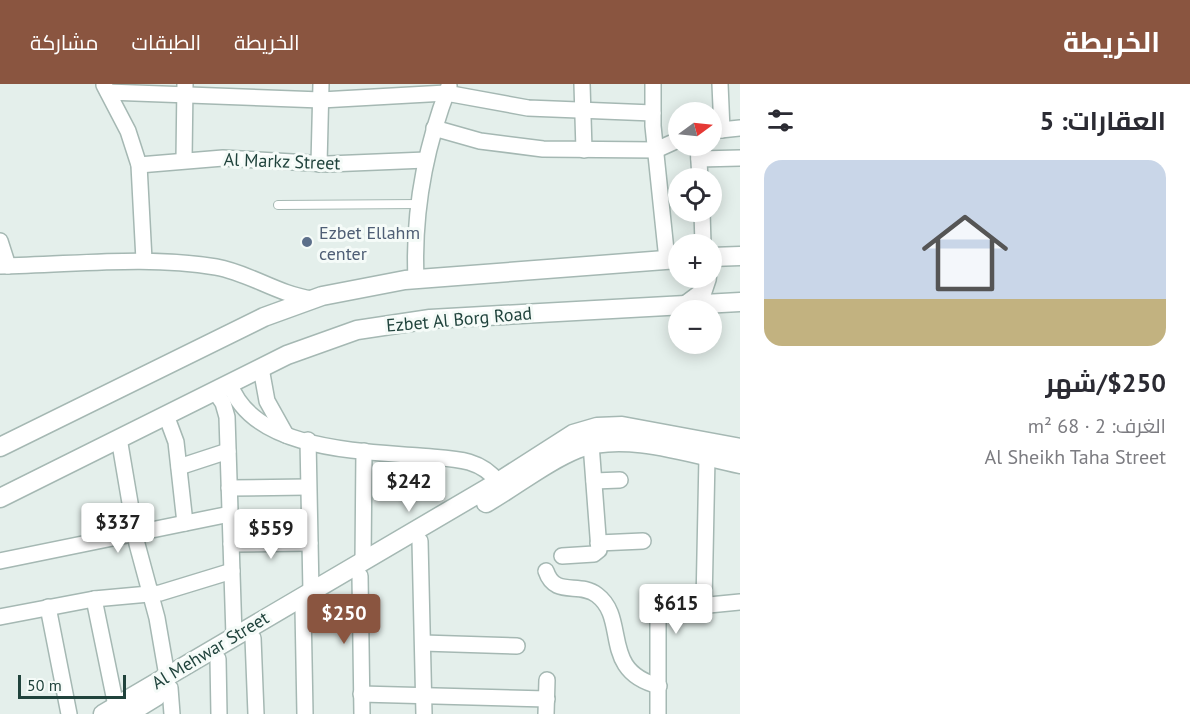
<!DOCTYPE html>
<html lang="ar">
<meta charset="utf-8">
<style>
:root{--surface:#fff;--page:#f7f7f7;--text:#2b2b33;--muted:#7c7c81;--line:#e1e1e2;--accent:#8a5540}
body{margin:0;font-family:"PT Sans",Cairo,sans-serif;background:var(--page);color:var(--text);direction:rtl;height:100vh;display:flex;flex-direction:column;font-size:22px;white-space:nowrap}
*{box-sizing:border-box;margin:0}
p{font-size:20px;color:var(--muted)}
.icon{flex:none;width:33px;height:33px;fill:none;stroke:currentColor;stroke-width:2;stroke-linecap:round;stroke-linejoin:round}
.map{position:relative;flex:1;overflow:hidden;direction:ltr}
.side{display:flex;flex-direction:column;background:var(--surface);width:450px}
.side>*{flex:none}
.needle{width:39px;rotate:75deg}
.controls{position:absolute;left:668px;top:18px;display:grid;gap:12px}
.controls a{display:grid;place-items:center;width:54px;height:54px;border-radius:50%;background:var(--surface);box-shadow:0 3px 15px #0003;font-size:30px}
.scale{position:absolute;left:18px;bottom:15px;width:108px;box-sizing:border-box;padding-left:6px;border:3px solid #20433c;border-top:0;font-size:16px;line-height:21px;white-space:nowrap;color:#20433c;-webkit-text-stroke:4px #f5fbf8;paint-order:stroke}
.price{position:absolute;translate:-50% -51px;padding:0 14px;border-radius:6px;background:#fff;color:#222;font-size:20px;line-height:39px;filter:drop-shadow(0 2px 3px #0008)}
.price::after{content:'';position:absolute;left:50%;top:36px;width:18px;height:14px;margin-left:-9px;background:inherit;clip-path:polygon(0 0,100% 0,50% 100%)}
.price.current{background:var(--accent);color:#fff}
ul{padding:0;list-style:none}
li{display:grid;align-content:center;gap:12px;height:318px;padding:0 24px}
li+li{border-top:2px solid var(--line)}
li span{display:grid;place-items:center;height:186px;border-radius:18px;color:#555}
li>.icon{margin-inline-start:auto}
span .icon{width:108px;height:108px;fill:#fffc;stroke-width:1}
li b{font-size:26px}
h2{display:flex;justify-content:space-between;align-items:center;height:72px;padding:0 24px;font-size:26px}
header{display:flex;align-items:center;gap:36px;box-sizing:border-box;height:84px;padding:0 30px;background:var(--accent);color:#fff}
header strong{font-size:28px}
nav{display:flex;gap:33px;margin-inline-start:auto;font-size:21px}
main{display:flex;flex:1;min-height:0}
.map>svg:first-child{display:block}
</style>
<header>
<strong>الخريطة</strong>
<nav><a>الخريطة</a><a>الطبقات</a><a>مشاركة</a></nav>
</header>
<main>
<section class="side">
<h2>العقارات: 5<svg class="icon" aria-label="filters" viewBox="0 0 24 24"><path d="M4 7h16M4 17h16"/><circle cx="9" cy="7" r="2"/><circle cx="15" cy="17" r="2"/></svg></h2>
<ul>
<li><span style="background:linear-gradient(#c9d6e8 75%,#c2b280 0)"><svg class="icon" aria-label="home" viewBox="0 0 24 24"><path d="M3 11l9-7 9 7M6 9v11h12V9"/></svg></span><div><b>$250/شهر</b><p>الغرف: 2 · 68 m²</p><p>Al Sheikh Taha Street</p></div></li>
</ul>
</section>
<div class="map">
<svg width="740" height="630" viewBox="0 0 740 630">
<rect width="100%" height="100%" fill="#e4efeb"/>
<g fill="none" stroke-linecap="round" stroke-linejoin="round">
<defs>
<polyline id="service" points="278,121 419,120"/>
<g id="minor">
<polyline points="582,0 584,66"/>
<polyline points="653,0 653,42 667,176"/>
<polyline points="720,0 722,46"/>
<polyline points="104,1 128,47 139,81 144,176"/>
<polyline points="108,8 321,16 446,9 528,24 653,29"/>
<polyline points="434,44 480,57 543,65 656,66 678,56"/>
<polyline points="711,47 740,44"/>
<polyline points="698,62 700,94"/>
<polyline points="699,75 740,74"/>
<polyline points="184,76 185,0"/>
<polyline points="319,80 321,0"/>
<polyline points="139,81 223,74 328,80 426,76"/>
<polyline points="702,128 703,160"/>
<polyline points="0,157 8,182"/>
<path d="M0,182C73,181 144,171 216,183C250,189 277,210 312,215"/>
<path d="M416,195C413,129 425,64 449,2"/>
<polyline points="261,284 267,317 286,351"/>
<path d="M230,300C253,366 360,367 419,372C448,375 479,372 498,398"/>
<polyline points="215,307 223,319 227,333 234,552"/>
<polyline points="166,331 176,358 185,439"/>
<polyline points="119,354 137,460 157,534 167,592"/>
<polyline points="308,356 311,508"/>
<polyline points="179,383 228,367"/>
<polyline points="594,397 620,396"/>
<polyline points="229,404 308,403"/>
<polyline points="420,457 424,630"/>
<polyline points="598,459 643,457"/>
<polyline points="231,460 310,459"/>
<polyline points="562,472 594,470 599,466 591,360"/>
<polyline points="0,477 230,430"/>
<polyline points="363,478 364,367"/>
<path d="M546,487C555,514 579,497 597,511C629,535 599,587 659,602"/>
<polyline points="360,492 362,630"/>
<polyline points="94,515 116,622"/>
<polyline points="704,520 707,373"/>
<polyline points="48,523 69,630"/>
<polyline points="303,524 305,630"/>
<polyline points="0,533 94,515 160,509 232,487"/>
<polyline points="253,554 256,630"/>
<polyline points="423,559 517,562"/>
<polyline points="218,575 219,630"/>
<polyline points="170,604 172,630"/>
<polyline points="361,610 547,615"/>
<polyline points="546,630 547,596"/>
<polyline points="658,630 658,526 740,518"/>
</g>
<g id="tertiary">
<polyline points="711,173 740,172"/>
<polyline points="686,221 702,209 707,194"/>
<polyline points="0,363 264,233 322,212 405,196 678,175"/>
<polyline points="0,414 287,271 357,246 430,235 740,218"/>
<path d="M486,419C516,402 545,378 577,365C624,346 692,370 740,380"/>
<polyline points="103,630 498,398 573,350 597,343 622,342 740,364"/>
<polyline points="128,630 157,612"/>
</g>
</defs>
<use href="#service" stroke="#a5b8b3" stroke-width="10"/>
<use href="#minor" stroke="#a5b8b3" stroke-width="18"/>
<use href="#tertiary" stroke="#a5b8b3" stroke-width="21"/>
<use href="#service" stroke="#fff" stroke-width="8"/>
<use href="#minor" stroke="#fff" stroke-width="15"/>
<use href="#tertiary" stroke="#fff" stroke-width="18"/>
</g>
<circle fill="#5c6f8a" stroke="#f5fbf8" stroke-width="2" cx="307" cy="158" r="6"/>
<g text-anchor="middle" dominant-baseline="central" stroke-width="6" stroke-linejoin="round" paint-order="stroke">
<g font-size="18" fill="#20433c" stroke="#f5fbf8">
<text transform="translate(282 77) rotate(2)">Al Markz Street</text>
<text transform="translate(459 235) rotate(-5)">Ezbet Al Borg Road</text>
<text transform="translate(210 566) rotate(-31)">Al Mehwar Street</text>
</g>
<g font-size="18" fill="#4e5e75" stroke="#f5fbf8" text-anchor="start">
<text x="319" y="148">Ezbet Ellahm<tspan x="319" dy="21">center</tspan></text>
</g>
</g>
</svg>
<div class="controls">
<a><svg class="needle" viewBox="-14 -14 28 28"><path d="M0-13l5 13h-10z" fill="#e53935"/><path d="M0 13l5-13h-10z" fill="#7c7c81"/></svg></a>
<a><svg class="icon" aria-label="locate" viewBox="0 0 24 24"><circle cx="12" cy="12" r="6"/><path d="M12 2v4M12 18v4M2 12h4M18 12h4"/></svg></a>
<a>+</a>
<a>−</a>
</div>
<div class="scale">50 m</div>
<b class="price" style="left:409px;top:429px">$242</b>
<b class="price" style="left:118px;top:470px">$337</b>
<b class="price" style="left:271px;top:476px">$559</b>
<b class="price" style="left:676px;top:551px">$615</b>
<b class="price current" style="left:344px;top:561px">$250</b>
</div>
</main>
